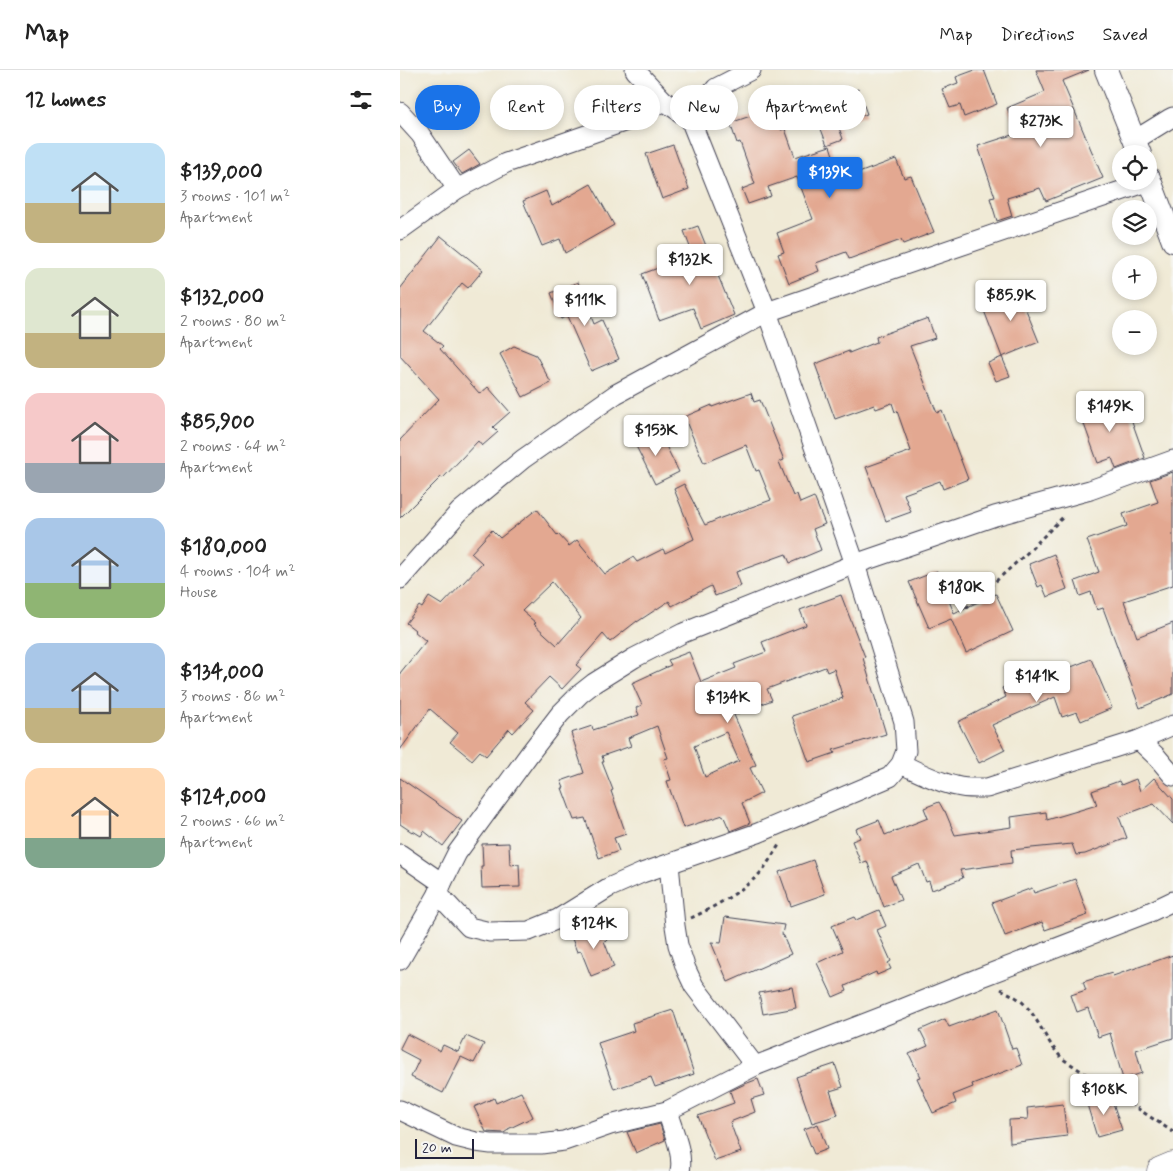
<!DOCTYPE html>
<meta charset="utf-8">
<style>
:root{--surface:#fff;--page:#f2f2f2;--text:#222;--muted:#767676;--line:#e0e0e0;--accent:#1a73e8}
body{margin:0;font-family:Mynerve,sans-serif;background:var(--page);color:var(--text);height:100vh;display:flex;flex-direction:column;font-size:19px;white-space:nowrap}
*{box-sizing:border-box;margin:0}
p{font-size:16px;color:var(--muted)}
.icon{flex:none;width:28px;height:28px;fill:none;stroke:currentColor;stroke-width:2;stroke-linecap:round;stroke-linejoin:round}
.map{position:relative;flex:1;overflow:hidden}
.sheet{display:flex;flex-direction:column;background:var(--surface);width:400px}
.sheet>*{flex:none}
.top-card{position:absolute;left:15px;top:15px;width:475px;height:45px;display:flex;gap:10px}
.fabs{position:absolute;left:712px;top:75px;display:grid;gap:10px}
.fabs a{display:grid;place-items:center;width:45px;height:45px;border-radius:50%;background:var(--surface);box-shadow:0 2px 8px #0003;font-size:25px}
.scale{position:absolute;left:15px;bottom:12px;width:59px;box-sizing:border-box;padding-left:5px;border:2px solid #22223b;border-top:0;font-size:14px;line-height:18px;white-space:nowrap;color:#22223b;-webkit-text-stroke:4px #f6f6f2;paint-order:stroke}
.price{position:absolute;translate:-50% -42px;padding:0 11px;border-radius:5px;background:#fff;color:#222;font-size:16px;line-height:32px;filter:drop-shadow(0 1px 2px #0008)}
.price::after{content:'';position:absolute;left:50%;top:30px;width:15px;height:11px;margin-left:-8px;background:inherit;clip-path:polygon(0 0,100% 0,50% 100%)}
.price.on{background:var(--accent);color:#fff}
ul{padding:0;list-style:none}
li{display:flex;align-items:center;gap:15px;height:125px;padding:0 25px}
li span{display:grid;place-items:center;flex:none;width:140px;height:100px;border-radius:15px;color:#555}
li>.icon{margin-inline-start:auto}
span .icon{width:60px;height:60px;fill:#fffc;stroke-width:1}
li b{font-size:21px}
h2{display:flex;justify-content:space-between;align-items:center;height:60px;padding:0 25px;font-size:21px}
.pill{padding:0 18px;border-radius:22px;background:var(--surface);box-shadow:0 2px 8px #0003;font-size:18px;line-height:45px}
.pill.on{background:var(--accent);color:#fff}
header{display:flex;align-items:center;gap:30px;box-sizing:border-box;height:70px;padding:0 25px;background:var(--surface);border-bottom:1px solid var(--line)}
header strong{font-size:24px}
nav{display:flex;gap:28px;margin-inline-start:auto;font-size:18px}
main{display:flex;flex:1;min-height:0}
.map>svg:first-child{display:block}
</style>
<header>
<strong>Map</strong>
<nav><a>Map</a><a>Directions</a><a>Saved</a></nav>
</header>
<main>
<section class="sheet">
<h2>12 homes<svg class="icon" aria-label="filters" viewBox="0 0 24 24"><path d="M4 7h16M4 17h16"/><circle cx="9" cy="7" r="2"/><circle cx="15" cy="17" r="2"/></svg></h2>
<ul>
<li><span style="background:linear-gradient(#bfe0f5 60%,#c2b280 0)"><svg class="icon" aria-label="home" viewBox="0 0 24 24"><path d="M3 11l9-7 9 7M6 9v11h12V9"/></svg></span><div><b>$139,000</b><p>3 rooms · 101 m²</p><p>Apartment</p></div></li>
<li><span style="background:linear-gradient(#dfe7d0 65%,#c2b280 0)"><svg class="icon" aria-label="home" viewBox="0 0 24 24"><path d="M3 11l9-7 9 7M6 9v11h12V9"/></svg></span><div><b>$132,000</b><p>2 rooms · 80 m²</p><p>Apartment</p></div></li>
<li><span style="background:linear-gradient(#f6c9c9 70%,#9aa5b1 0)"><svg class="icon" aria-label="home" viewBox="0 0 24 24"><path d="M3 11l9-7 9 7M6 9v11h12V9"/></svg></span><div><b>$85,900</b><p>2 rooms · 64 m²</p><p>Apartment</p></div></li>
<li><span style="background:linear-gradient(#a9c7e8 65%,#8fb573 0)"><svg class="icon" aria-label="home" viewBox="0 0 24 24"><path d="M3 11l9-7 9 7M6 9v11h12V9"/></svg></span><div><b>$180,000</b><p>4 rooms · 104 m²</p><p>House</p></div></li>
<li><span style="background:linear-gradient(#a9c7e8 65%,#c2b280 0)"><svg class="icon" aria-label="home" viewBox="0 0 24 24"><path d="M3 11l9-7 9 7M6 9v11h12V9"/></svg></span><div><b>$134,000</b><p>3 rooms · 86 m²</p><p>Apartment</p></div></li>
<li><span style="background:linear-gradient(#ffd9b3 70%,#7fa58c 0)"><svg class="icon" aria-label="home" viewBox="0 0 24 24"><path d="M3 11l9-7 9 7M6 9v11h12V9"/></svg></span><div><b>$124,000</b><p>2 rooms · 66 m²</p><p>Apartment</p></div></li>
</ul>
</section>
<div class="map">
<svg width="773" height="1101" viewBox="0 0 773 1101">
<rect width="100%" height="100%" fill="#f6f6f2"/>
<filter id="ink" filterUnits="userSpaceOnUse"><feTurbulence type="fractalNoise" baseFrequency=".02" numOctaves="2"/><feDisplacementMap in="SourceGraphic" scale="10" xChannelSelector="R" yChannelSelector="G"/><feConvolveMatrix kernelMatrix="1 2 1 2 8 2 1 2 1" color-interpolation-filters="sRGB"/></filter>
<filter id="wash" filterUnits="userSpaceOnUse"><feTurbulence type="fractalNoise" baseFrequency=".0096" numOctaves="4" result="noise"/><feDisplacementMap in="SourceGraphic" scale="20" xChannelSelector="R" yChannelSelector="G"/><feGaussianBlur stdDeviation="1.12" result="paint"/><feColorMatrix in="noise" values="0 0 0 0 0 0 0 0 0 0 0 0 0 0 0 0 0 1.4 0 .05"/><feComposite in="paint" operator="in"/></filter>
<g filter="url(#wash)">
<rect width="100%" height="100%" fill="#f0ead6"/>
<g id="blocks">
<g fill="#e3a891" fill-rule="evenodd">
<polygon points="575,0 584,0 597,34 564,47 560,35 550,38 542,19 558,13 556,7"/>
<polygon points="636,0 689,0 662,11 703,108 646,131 640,118 607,128 612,146 597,151 590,128 595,127 578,76 618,63 607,38 645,22"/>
<polygon points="439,19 442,25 458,19 467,44 438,55 443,69 427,75 412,35 422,31 420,26"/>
<polygon points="374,38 381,60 385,59 395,87 430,76 439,104 454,99 456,104 496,89 504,108 511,106 534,162 503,174 501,170 449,189 446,182 416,193 419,201 389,213 378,184 384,182 377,163 413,149 397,107 368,117 371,126 348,134 342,119 355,114 340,72 337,73 330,53"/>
<polygon points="273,75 289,119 262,129 246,84"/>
<polygon points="69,80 80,94 62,104 53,92"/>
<polygon points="191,114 214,155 165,183 160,169 142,176 123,131 146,121 152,136"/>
<polygon points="298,156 334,245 301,259 293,238 259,250 242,204 293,185 284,161"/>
<polygon points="41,166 83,200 68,218 62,213 24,261 43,276 40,279 80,324 88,317 110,342 93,357 98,362 82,376 78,371 43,408 41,407 0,448 0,370 39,329 0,286 0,219"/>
<polygon points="178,212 194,254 202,250 219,289 191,301 167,246 161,249 151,223"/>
<polygon points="616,215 639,272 602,287 583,238 598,232 594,224"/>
<polygon points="528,248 535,268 510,276 537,343 542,340 568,409 543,419 540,411 504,424 511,442 486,451 466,397 511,381 497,341 495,342 492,333 476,339 474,335 435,349 415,294 449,281 449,283 477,272 476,267"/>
<polygon points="114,276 136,285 151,313 123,327 100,284"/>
<polygon points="602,287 610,306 596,311 588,293"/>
<path d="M351,323L354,332L360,330L384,390L379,392L393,426L397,424L400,433L414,427L425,454L413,459L421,480L390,493L386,484L336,502L341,516L315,526L311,516L272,536L269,531L237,552V551L210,572L203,564L176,595L181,599L162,619L149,607L125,632L134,640L113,663L109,659L86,686L80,681L72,690L50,672L58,663L30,639L0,680V603L26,571L14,561L15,560L6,553L19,536L22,538L29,527L42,535L82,493L71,483L92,460L100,468L137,439L157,465L158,464L169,476L177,470L205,504L233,487L237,492L263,479L265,483L294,469L274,419L284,414L305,455L321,448L371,430L359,400L356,401L346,375L304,393L284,347L312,335V337ZM152,512L181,548L157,575L134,554L136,553L122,541Z"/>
<polygon points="700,324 708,347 728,340 745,388 716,399 712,388 698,393 676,332"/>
<polygon points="258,360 279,402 255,414 234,372"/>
<polygon points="773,402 773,515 724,531 737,567 773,553 773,624 740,638 703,538 697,540 691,522 680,526 675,511 699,502 687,470 727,456 723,444 758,432 750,410"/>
<polygon points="654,484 667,519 647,527 642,515 638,517 629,494"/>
<polygon points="537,501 554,543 596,524 613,561 566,583 551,549 529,558 509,512"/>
<path d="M441,525L465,587L463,588L486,664L433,680L435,683L409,692L392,646L443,628L434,599L427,602L425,597L367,619L372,630L334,645L356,695L350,698L362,723L342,733L350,753L330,761L323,745L283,758L267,711L271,710L264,689L268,688L257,656L228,668L231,676L202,686L204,692H202L213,720L211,721L226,764L214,768L219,781L199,788L185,748L174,750L162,718H164L161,711L184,703L171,663L192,656L193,660L239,645L236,638L242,635L232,613L271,595L268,590L289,582L301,612L336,598L334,594L366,582L362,572L406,555L400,540ZM326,662L339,691L305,707L294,676Z"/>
<polygon points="691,589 712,638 681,651 677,642 662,647 655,627 592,655 605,680 579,693 558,652 606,627 602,618 644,599 656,595 659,602"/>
<polygon points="0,708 62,751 43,776 24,761 21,766 13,761 12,762 0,754"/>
<polygon points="754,708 773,729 773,754 754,734 719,747 727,768 685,784 676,785 672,774 611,780 612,793 560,800 563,808 532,820 529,811 526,812 519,794 491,806 501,830 484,837 467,791 461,793 452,771 460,768 456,759 479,750 485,765 528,748 524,738 539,732 544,741 545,741 555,765 612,757 611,747 646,742 647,750 697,735 692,721 719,711 721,715 736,709 740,721"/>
<polygon points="109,773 110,795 119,794 120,817 82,818 81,796 83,796 82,774"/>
<polygon points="413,790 425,824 391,836 379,802"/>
<polygon points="675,809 688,845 645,860 642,852 605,866 592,833 632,818 634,823"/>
<polygon points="479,840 486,856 477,860 491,891 488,893 491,899 477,905 476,902 445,916 447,921 433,927 417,893 443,881 432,856 454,847 456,850"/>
<polygon points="325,847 384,855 382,864 391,884 328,912 311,872 321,873"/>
<polygon points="200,855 207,870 204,871 214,897 191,906 181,881 177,882 171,866"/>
<polygon points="773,885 773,968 736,980 742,1003 723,1009 710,963 698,967 688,938 677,942 671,925 686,920 683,912 712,903 713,906"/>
<polygon points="392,917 396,938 363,944 359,923"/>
<polygon points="598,939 612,979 616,978 622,995 572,1014 573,1017 553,1025 556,1033 533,1043 517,1008 520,1007 509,984 528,976 520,960 545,949 549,957"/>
<polygon points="273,940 294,1004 255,1017 251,1007 214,1019 198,973 234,961 232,953"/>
<polygon points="7,964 40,981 43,975 58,982 66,966 84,974 74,993 61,987 43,1023 11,1007 19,990 0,980 0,978"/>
<polygon points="435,994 443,1017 430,1021 438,1045 412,1053 396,1007"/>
<polygon points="358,1009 364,1025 351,1029 355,1042 330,1052 341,1082 315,1091 298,1046 334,1033 330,1021 345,1014"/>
<polygon points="121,1022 133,1047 108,1059 108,1060 104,1063 86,1062 74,1037 94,1028 96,1033"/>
<polygon points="710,1024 722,1060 697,1067 686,1031"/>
<polygon points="663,1034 667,1066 610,1073 609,1050 628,1049 627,1038"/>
<polygon points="260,1054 265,1070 236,1083 227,1062"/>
<polygon points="418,1054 427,1079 414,1084 404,1059"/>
</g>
</g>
</g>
<g filter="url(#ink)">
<use href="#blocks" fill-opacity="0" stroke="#414052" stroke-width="1"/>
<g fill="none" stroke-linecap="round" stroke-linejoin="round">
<defs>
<g id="minor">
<polyline points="235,0 264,31"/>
<polyline points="0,42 20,64 57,119"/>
<polyline points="290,49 316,18 351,0"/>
<polyline points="735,70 769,49 773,47"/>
<polyline points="0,160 57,119 106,93 235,48 264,31 290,49 367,242 455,494 504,652 506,681 501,694 490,707 358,763 242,803 208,818 158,849 129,861 90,862 69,857 38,824"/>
<polyline points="0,509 60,441 123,389 216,324 367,242 750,111"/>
<polyline points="739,670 757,687 773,706"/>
<path d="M501,694C519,702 537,712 556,716C566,719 577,718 587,718L739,670L773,655"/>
<polyline points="0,784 42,813"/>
<polyline points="269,794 275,856 278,875 286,899 294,916 355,996"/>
<polyline points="0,890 38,824 42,813 57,783 130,683 160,644 180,624 194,613 234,588 283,563 455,494 595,446 690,420 773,390"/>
<polyline points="0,1040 56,1067 76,1072 91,1074 141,1074 164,1071 210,1055 267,1041 355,996 499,940 581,907 750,842 773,831"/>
<path d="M267,1041C272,1058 284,1084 280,1101"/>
</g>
<g id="tertiary">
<polyline points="706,0 740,84"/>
<polyline points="749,108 773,171"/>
</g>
<polyline id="trunk" points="761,1101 773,1096"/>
</defs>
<use href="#minor" stroke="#414052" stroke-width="21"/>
<use href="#tertiary" stroke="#414052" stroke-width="24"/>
<use href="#trunk" stroke="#414052" stroke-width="29"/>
<g stroke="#414052" stroke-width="3" stroke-dasharray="4 4" stroke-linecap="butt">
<polyline points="566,538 627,483 663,447"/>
<path d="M291,848C313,838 346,819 362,801C368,793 373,784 379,775"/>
<path d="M601,919C608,923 615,926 621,931C639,947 645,972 663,989L773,1062"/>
</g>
<use href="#minor" stroke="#fff" stroke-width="19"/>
<use href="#tertiary" stroke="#fff" stroke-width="22"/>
<use href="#trunk" stroke="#fff" stroke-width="28"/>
</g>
</g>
</svg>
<div class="fabs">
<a><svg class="icon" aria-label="locate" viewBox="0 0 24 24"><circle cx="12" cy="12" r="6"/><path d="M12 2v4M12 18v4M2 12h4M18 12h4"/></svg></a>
<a><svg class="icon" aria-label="layers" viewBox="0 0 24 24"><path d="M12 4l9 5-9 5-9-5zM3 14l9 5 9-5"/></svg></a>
<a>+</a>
<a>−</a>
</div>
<div class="scale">20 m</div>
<b class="price" style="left:641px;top:78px">$273K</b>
<b class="price on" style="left:430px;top:129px">$139K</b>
<b class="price" style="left:290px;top:216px">$132K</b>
<b class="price" style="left:611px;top:252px">$85.9K</b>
<b class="price" style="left:185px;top:257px">$111K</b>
<b class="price" style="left:710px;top:363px">$149K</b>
<b class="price" style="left:256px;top:387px">$153K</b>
<b class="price" style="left:561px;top:544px">$180K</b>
<b class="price" style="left:637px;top:633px">$141K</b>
<b class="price" style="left:328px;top:654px">$134K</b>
<b class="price" style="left:194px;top:880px">$124K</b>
<b class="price" style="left:704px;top:1046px">$108K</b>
<div class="top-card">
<a class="pill on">Buy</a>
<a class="pill">Rent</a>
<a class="pill">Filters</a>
<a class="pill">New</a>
<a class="pill">Apartment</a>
</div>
</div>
</main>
